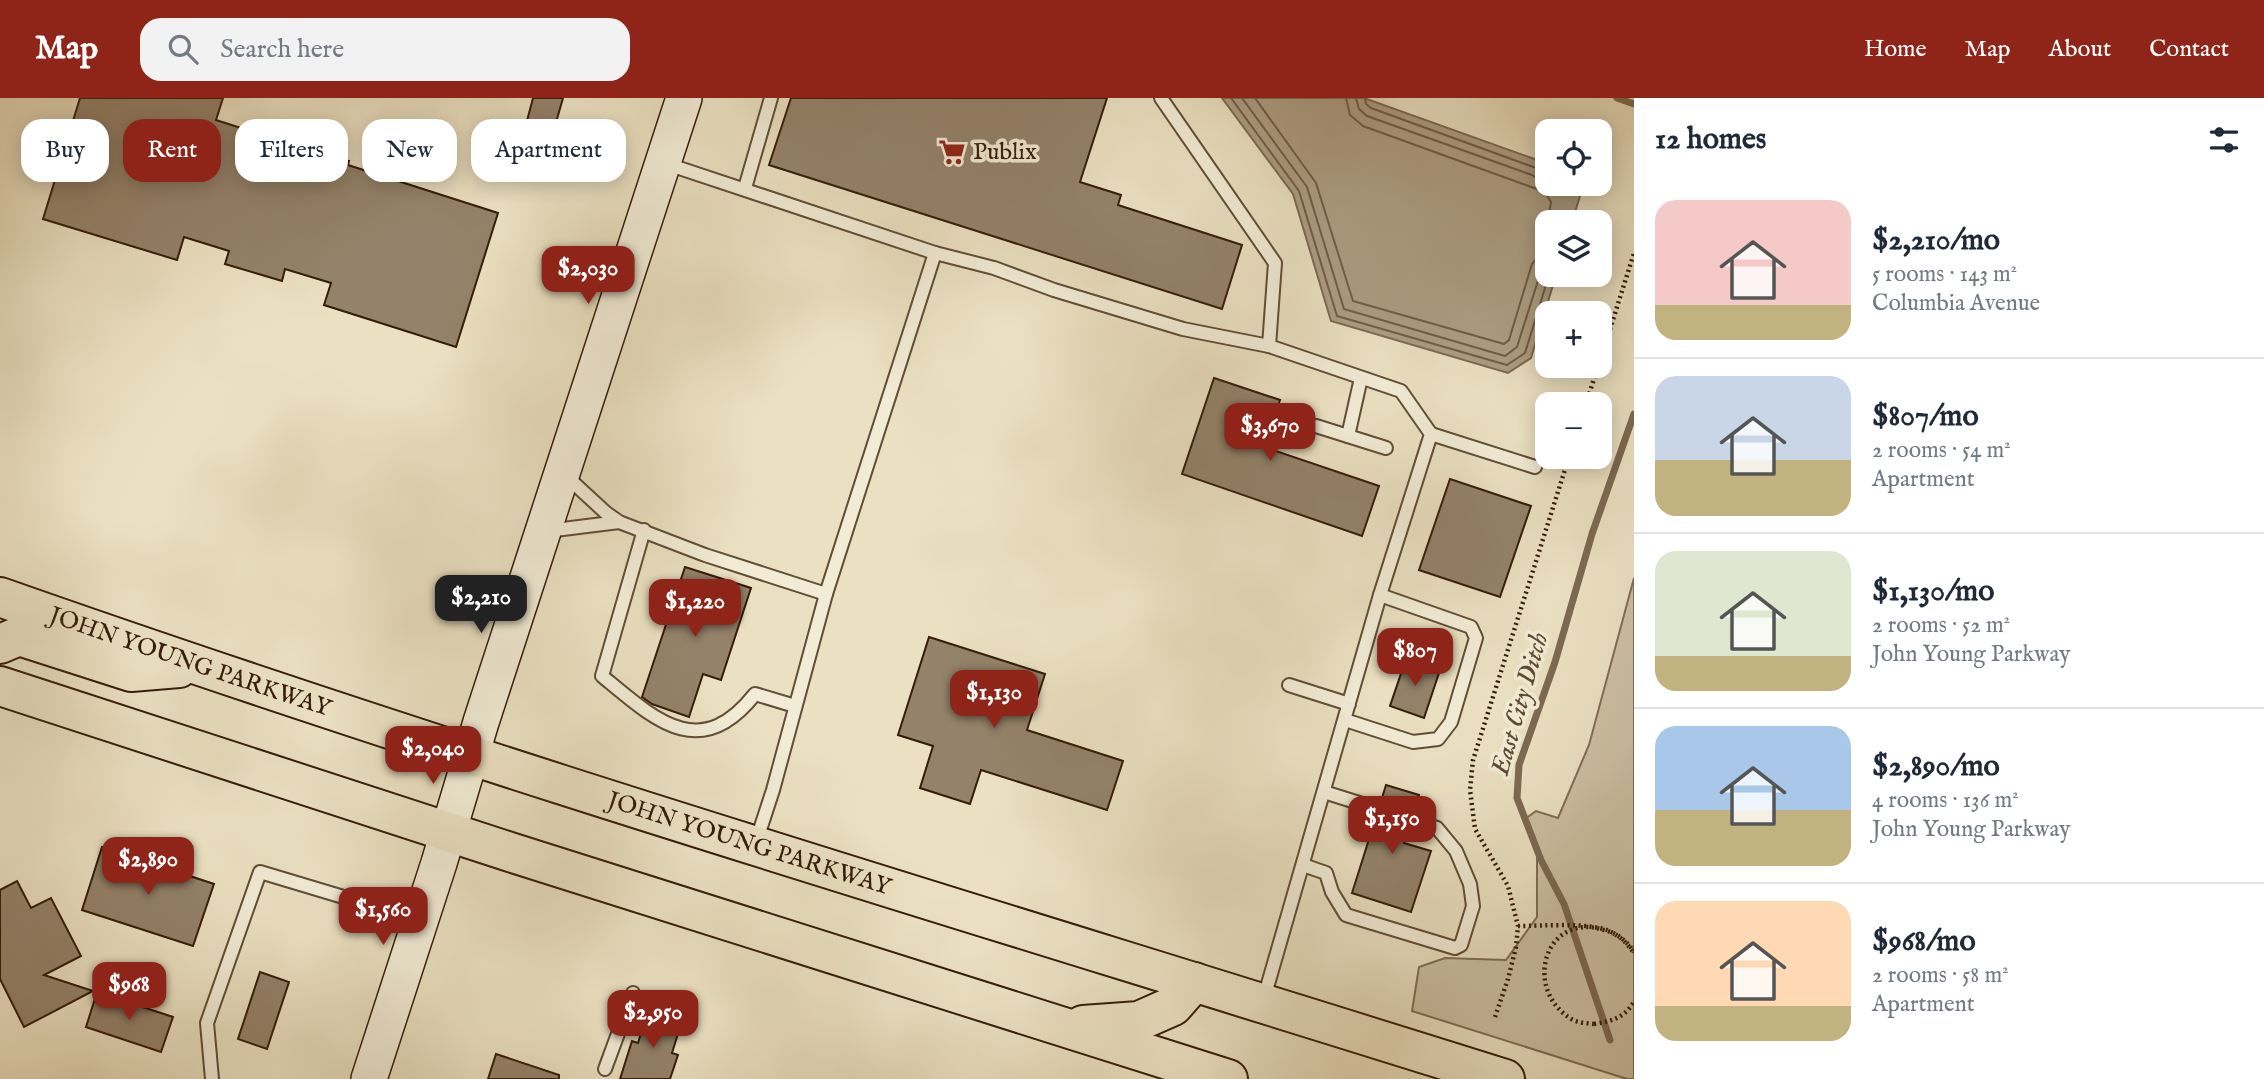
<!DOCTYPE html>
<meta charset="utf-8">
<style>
:root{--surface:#fff;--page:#f2f2f3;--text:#1f2937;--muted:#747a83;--line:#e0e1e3;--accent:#8f2418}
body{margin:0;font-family:"IM FELL English",serif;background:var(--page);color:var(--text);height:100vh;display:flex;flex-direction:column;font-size:26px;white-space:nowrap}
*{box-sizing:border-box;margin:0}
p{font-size:23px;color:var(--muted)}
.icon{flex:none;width:38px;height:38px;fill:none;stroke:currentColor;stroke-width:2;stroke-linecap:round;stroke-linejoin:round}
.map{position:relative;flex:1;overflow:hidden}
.panel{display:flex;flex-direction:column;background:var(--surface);width:630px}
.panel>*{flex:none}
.banner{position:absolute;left:21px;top:21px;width:665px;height:63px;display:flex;gap:14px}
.buttons{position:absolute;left:1535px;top:21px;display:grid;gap:14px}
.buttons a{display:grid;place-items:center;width:77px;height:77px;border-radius:14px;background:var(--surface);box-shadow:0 4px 18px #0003;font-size:35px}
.price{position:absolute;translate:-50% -60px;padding:0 16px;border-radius:14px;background:var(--accent);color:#fff;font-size:23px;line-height:46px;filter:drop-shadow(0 2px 4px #0008)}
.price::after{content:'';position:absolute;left:50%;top:42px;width:21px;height:16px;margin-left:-10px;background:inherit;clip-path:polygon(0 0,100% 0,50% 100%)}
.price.current{background:#222;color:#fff}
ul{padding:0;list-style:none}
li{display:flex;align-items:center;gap:21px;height:175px;padding:0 21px}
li+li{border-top:2px solid var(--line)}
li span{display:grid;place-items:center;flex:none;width:196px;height:140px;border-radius:21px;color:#555}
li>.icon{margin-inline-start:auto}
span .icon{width:84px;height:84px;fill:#fffc;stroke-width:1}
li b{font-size:30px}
h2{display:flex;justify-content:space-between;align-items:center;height:84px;padding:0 21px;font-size:30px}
.chip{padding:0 24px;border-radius:21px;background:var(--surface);box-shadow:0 4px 18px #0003;font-size:24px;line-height:63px}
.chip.current{background:var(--accent);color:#fff}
header{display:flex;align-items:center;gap:42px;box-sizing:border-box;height:98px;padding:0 35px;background:var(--accent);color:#fff}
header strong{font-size:33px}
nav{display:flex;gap:38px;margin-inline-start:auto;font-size:24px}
.search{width:490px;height:63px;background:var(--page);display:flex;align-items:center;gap:18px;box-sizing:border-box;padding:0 24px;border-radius:21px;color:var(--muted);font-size:26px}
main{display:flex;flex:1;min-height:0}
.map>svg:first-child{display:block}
</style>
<header>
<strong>Map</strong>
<div class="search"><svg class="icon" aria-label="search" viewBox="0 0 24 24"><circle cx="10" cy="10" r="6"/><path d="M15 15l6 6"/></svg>Search here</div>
<nav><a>Home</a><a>Map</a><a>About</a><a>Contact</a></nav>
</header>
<main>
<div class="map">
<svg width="1634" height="981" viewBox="0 0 1634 981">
<rect width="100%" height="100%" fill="#ebe1c2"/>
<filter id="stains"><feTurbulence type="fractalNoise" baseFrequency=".00286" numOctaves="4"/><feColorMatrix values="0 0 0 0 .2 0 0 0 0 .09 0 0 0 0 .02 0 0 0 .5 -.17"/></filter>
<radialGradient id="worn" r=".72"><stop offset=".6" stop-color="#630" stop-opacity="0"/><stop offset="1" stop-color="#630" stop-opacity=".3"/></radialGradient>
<polygon fill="#ccc0a3" stroke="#806e56" stroke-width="2" points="1634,480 1634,981 1627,981 1412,913 1419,869 1445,860 1506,862 1537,819 1537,757 1525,721 1536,713 1558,720 1589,647"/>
<polygon fill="#ad9e83" stroke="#7d6a53" stroke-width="2" points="1222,0 1364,0 1540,63 1547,69 1547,86 1569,86 1581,95 1572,124 1547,124 1547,177 1556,177 1531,260 1508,275 1331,223 1293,96"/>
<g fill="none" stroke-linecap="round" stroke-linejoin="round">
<g stroke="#715d46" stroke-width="2">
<polyline points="1231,0 1299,93 1337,218 1507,267 1525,255 1549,177"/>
<polyline points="1242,0 1307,89 1344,211 1505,258 1517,249 1541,173 1547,164"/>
<polyline points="1255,0 1316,85 1353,203 1504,246 1509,242 1532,166 1539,158 1547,153"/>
<polyline points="1346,0 1350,17 1363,28 1545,94 1551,104 1547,127"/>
<polyline points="1356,0 1359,11 1367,18 1532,77 1540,82 1547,82"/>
<polyline points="1365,0 1366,6 1371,10 1547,74"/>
</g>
<g stroke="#7d6a53" stroke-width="7">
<polyline points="1617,0 1634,6"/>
<polyline points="1610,942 1564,806 1541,762 1517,700 1519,667 1555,564 1592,436 1634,316"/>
</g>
</g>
<g fill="#94826a" stroke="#351c0a" stroke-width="2">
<polygon points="80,0 223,0 216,22 260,36 259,40 324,60 326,56 349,63 348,67 498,115 456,249 324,207 331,185 285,171 282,183 225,166 229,153 184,139 177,162 43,121"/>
<polygon points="533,0 563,0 551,42 524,34"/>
<polygon points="791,0 1107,0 1080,84 1121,97 1118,107 1242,147 1222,211 769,67"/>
<polygon points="1214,280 1280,302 1264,349 1379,388 1362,438 1182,376"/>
<polygon points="1450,381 1531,408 1500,499 1419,472"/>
<polygon points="685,469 751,490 721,582 703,576 689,619 652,606 642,599"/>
<polygon points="929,539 1045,576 1027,632 1123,663 1107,712 981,672 970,706 920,690 933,648 898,637"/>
<polygon points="1406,561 1440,572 1424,620 1390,608"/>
<polygon points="1386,687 1419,697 1414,714 1408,714 1403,719 1403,725 1409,730 1404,745 1431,753 1411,814 1352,795 1376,719 1383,718 1386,713 1385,706 1381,703"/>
<polygon points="102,749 214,786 193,848 82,812"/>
<polygon points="17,783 31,810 51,800 81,858 44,877 93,893 24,929 0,881 0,792"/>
<polygon points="260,874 289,884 267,951 238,941"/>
<polygon points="97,894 173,919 161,954 86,929"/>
<polygon points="648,913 682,923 672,955 678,957 670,981 620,981 632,943 638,945"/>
<polygon points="496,956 559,977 559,981 488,981"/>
</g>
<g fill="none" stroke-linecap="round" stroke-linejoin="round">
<defs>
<g id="lane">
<polyline points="1161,0 1275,165 1269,248"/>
<polyline points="664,65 935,155 994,170 1054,192 1183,231 1269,248 1401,293 1431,336 1380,497 1264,900"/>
<polyline points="745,90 771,0"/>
<polyline points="1316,328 1386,350"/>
<polyline points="1431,336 1535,369"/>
<polyline points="1348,338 1361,280"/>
<polyline points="566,378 605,414 619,424 705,457 826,496"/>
<path d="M644,432L602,578C654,621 700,666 755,596L795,608"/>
<polyline points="547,433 619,424"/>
<polyline points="1289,587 1349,606"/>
<polyline points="1345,622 1413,644 1438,641 1451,624 1476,540 1471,529 1380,497"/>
<polyline points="1324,694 1378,711"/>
<polyline points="756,744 773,692 826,496 935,155"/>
<polyline points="1303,767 1326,775 1332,794 1346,817 1455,850 1461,847 1473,808 1470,786 1456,753 1437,730 1411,722"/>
<polyline points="605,971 633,895"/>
<polyline points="212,981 207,925 260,774 370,807"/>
</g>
<polyline id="secondary" points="369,981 439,765 481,624 684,0"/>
<g id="highway">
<path id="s1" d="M0,499C497,674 1002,823 1505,981"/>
<polyline points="0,546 19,538 131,574 179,570"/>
<polyline points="0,588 510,754 1228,981"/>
<polyline points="1083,927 1139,923 1173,908 1194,884"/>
</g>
</defs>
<use href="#lane" stroke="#624d38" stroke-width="16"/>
<use href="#secondary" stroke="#351c0a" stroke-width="38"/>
<use href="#highway" stroke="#351c0a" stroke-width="42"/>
<g stroke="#351c0a" stroke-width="4.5" stroke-dasharray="2 3.5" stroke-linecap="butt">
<polyline points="1600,263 1634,155"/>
<polyline points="1586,306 1598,268"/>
<path d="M1518,828C1542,828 1589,824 1609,833C1620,838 1627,845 1634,855"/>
<polyline points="1495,919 1508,881 1516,849 1518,828 1508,788 1475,731 1470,692 1473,662 1569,359"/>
<path d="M1594,926C1612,923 1624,920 1634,904"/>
</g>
<use href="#lane" stroke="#f2ecd7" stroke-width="12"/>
<use href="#secondary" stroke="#f2ecd7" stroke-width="35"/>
<use href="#highway" stroke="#ebe1c2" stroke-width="38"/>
<path stroke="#351c0a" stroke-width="4.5" stroke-dasharray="2 3.5" stroke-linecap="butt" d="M1594,926C1587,925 1579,925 1573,922C1521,892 1545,813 1604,832C1617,835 1627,843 1634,854"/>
</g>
<defs>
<symbol id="supermarket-bare" viewBox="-9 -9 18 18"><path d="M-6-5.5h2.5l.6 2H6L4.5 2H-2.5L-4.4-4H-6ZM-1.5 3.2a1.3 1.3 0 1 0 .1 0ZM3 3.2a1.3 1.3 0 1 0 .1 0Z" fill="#8f2418" stroke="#f2ecd7" stroke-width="2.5" paint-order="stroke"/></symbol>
</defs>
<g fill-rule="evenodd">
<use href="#supermarket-bare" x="933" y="35" width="38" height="38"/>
</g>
<g text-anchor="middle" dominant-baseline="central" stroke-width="7" stroke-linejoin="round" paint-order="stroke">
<g font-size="24" fill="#351c0a" stroke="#f2ecd7" text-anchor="start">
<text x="973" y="54">Publix</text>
</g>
<g font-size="24" fill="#351c0a" stroke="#f2ecd7">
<text stroke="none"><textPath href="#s1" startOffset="201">JOHN YOUNG PARKWAY</textPath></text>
<text stroke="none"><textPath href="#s1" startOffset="789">JOHN YOUNG PARKWAY</textPath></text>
</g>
<g font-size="26" font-style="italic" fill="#5f4a34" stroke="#f2ecd7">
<text transform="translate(1520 606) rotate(-74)">East City Ditch</text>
</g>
</g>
<rect width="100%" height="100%" filter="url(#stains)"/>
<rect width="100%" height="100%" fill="url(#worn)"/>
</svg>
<div class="buttons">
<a><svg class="icon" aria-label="locate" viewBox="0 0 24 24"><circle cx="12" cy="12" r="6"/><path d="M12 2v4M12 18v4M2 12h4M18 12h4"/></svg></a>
<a><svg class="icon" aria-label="layers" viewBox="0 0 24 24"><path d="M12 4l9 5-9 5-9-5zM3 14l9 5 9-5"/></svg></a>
<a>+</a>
<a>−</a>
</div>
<b class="price" style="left:588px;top:208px">$2,030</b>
<b class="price" style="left:1270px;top:365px">$3,670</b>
<b class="price current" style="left:481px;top:537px">$2,210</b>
<b class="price" style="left:695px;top:541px">$1,220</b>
<b class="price" style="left:1415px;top:590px">$807</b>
<b class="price" style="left:994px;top:632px">$1,130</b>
<b class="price" style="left:433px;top:688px">$2,040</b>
<b class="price" style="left:1392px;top:758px">$1,150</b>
<b class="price" style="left:148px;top:799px">$2,890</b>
<b class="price" style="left:383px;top:849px">$1,560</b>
<b class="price" style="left:129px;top:924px">$968</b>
<b class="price" style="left:653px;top:952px">$2,950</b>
<div class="banner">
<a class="chip">Buy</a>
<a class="chip current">Rent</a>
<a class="chip">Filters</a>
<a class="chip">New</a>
<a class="chip">Apartment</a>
</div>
</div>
<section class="panel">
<h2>12 homes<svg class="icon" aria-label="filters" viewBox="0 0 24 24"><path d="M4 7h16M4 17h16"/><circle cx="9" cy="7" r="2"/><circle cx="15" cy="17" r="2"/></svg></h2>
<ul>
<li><span style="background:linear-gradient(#f6c9c9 75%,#c2b280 0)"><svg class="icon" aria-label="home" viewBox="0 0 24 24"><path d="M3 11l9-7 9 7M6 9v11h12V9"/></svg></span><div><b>$2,210/mo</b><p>5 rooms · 143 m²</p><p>Columbia Avenue</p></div></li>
<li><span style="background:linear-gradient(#c9d6e8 60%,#c2b280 0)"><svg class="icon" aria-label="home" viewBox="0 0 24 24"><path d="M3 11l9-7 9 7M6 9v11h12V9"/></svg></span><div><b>$807/mo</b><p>2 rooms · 54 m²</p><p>Apartment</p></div></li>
<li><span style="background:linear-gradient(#dfe7d0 75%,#c2b280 0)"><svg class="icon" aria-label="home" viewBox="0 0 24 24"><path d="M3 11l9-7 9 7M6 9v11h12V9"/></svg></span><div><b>$1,130/mo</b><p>2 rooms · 52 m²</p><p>John Young Parkway</p></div></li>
<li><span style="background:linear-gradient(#a9c7e8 60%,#c2b280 0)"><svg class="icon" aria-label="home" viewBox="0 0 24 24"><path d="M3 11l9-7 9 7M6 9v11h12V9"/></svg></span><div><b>$2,890/mo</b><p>4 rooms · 136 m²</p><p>John Young Parkway</p></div></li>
<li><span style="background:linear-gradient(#ffd9b3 75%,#c2b280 0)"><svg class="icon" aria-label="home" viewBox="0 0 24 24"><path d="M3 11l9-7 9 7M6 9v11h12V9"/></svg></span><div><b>$968/mo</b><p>2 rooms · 58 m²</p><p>Apartment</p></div></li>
</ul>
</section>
</main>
